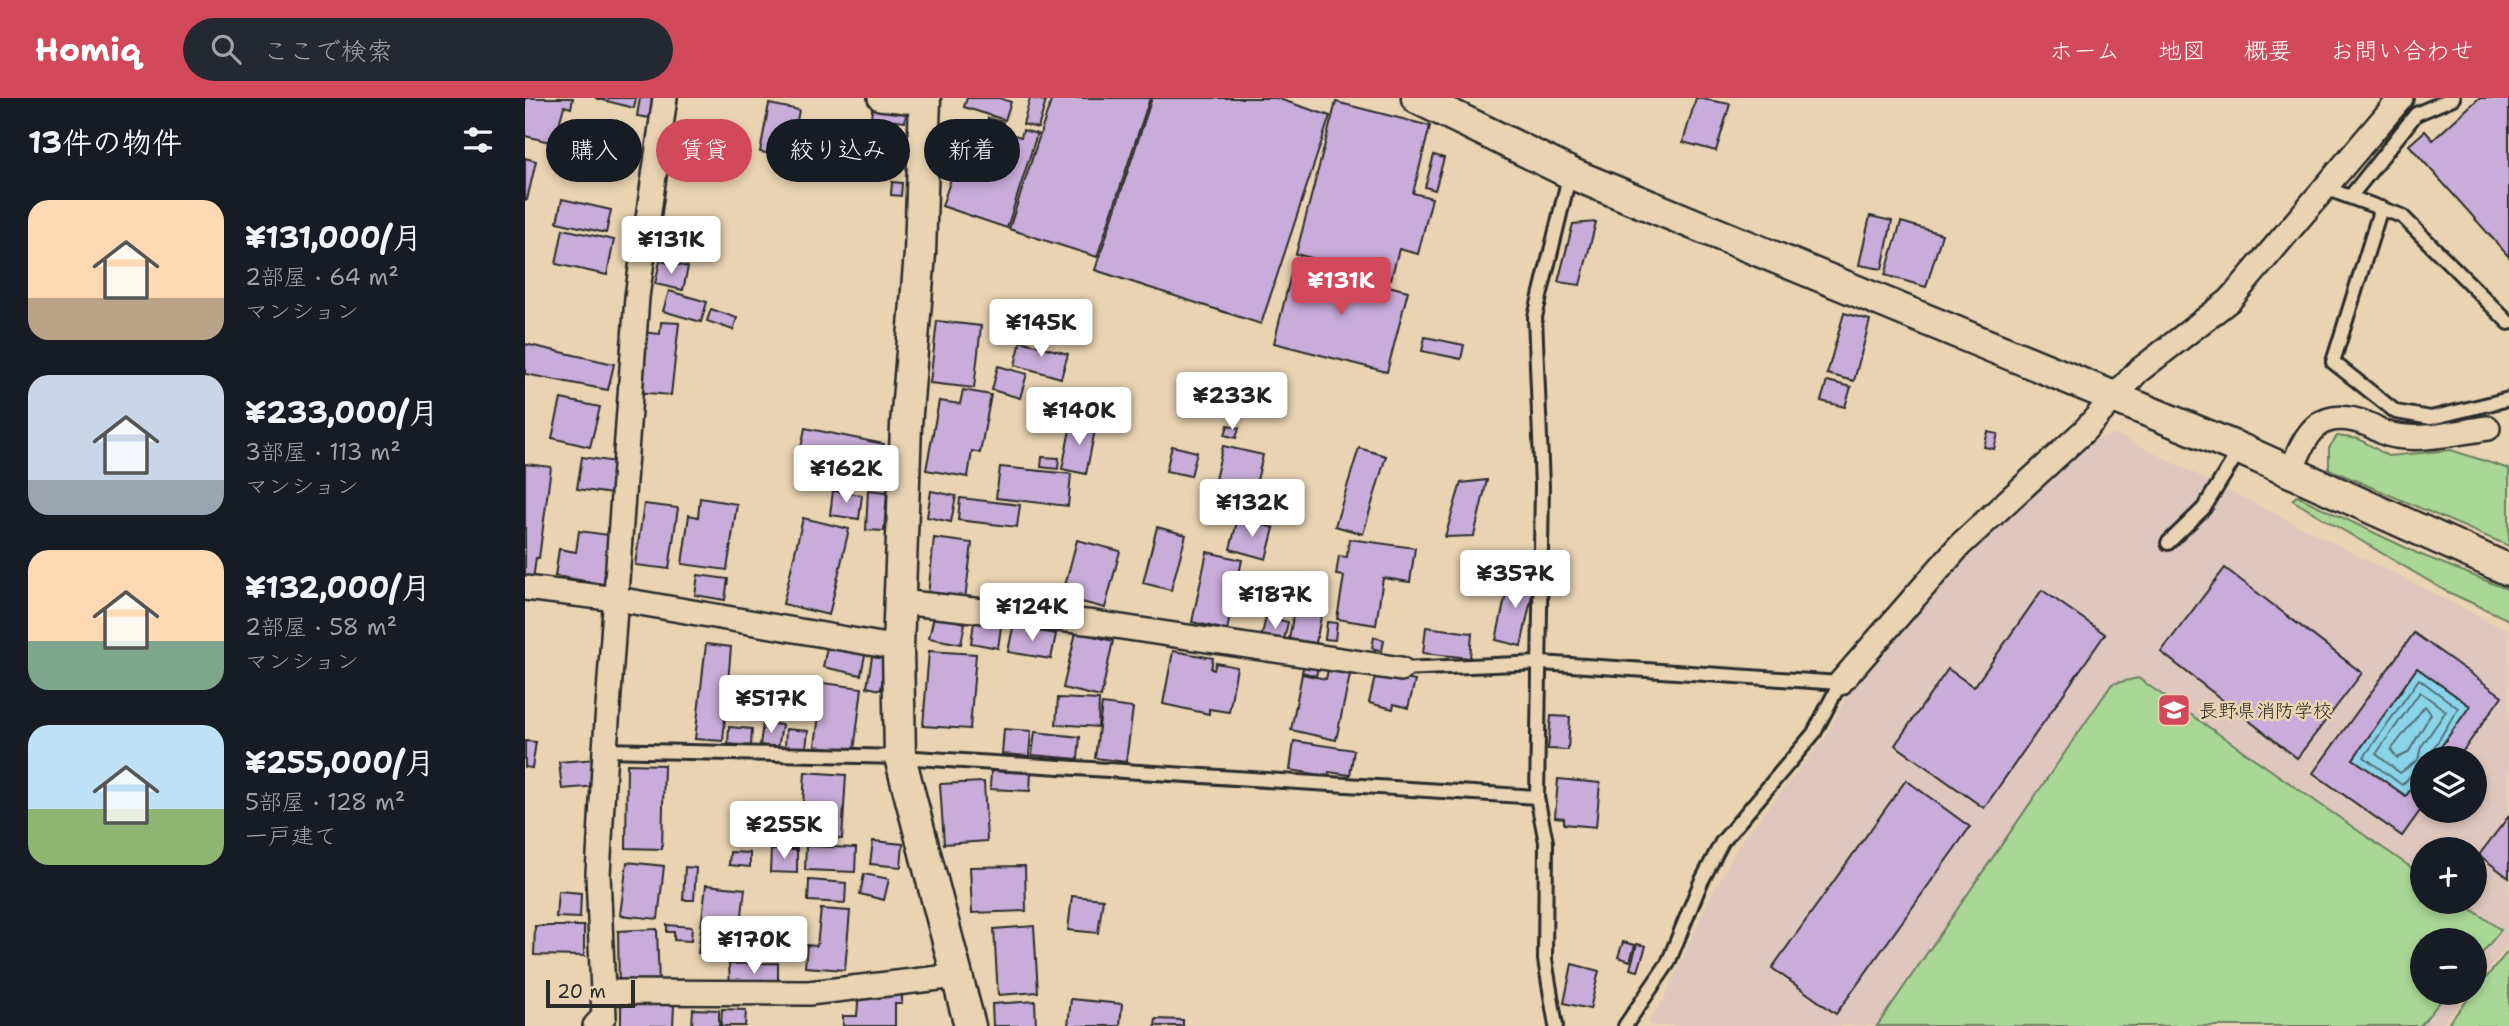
<!DOCTYPE html>
<html lang="ja">
<meta charset="utf-8">
<style>
:root{--surface:#171b24;--page:#242831;--text:#f1f3f6;--muted:#9ea1a6;--accent:#d1495b}
body{margin:0;font-family:"Shantell Sans","Klee One",sans-serif;background:var(--page);color:var(--text);height:100vh;display:flex;flex-direction:column;font-size:26px;white-space:nowrap}
*{box-sizing:border-box;margin:0}
p{font-size:23px;color:var(--muted)}
.icon{flex:none;width:38px;height:38px;fill:none;stroke:currentColor;stroke-width:2;stroke-linecap:round;stroke-linejoin:round}
.map{position:relative;flex:1;overflow:hidden}
.drawer{display:flex;flex-direction:column;background:var(--surface);width:525px}
.drawer>*{flex:none}
.top-card{position:absolute;left:21px;top:21px;width:665px;height:63px;display:flex;gap:14px}
.fabs{position:absolute;left:1885px;top:648px;display:grid;gap:14px}
.fabs a{display:grid;place-items:center;width:77px;height:77px;border-radius:50%;background:var(--surface);box-shadow:0 4px 10px #0003;font-size:35px}
.scale{position:absolute;left:21px;bottom:18px;width:89px;box-sizing:border-box;padding-left:7px;border:4px solid #2b2b2b;border-top:0;font-size:19px;line-height:24px;white-space:nowrap;color:#2b2b2b;-webkit-text-stroke:5px #e9d3b2;paint-order:stroke}
.price{position:absolute;translate:-50% -60px;padding:0 16px;border-radius:7px;background:#fff;color:#222;font-size:23px;line-height:46px;filter:drop-shadow(0 2px 4px #0008)}
.price::after{content:'';position:absolute;left:50%;top:42px;width:21px;height:16px;margin-left:-10px;background:inherit;clip-path:polygon(0 0,100% 0,50% 100%)}
.price.on{background:var(--accent);color:#fff}
ul{padding:0;list-style:none}
li{display:flex;align-items:center;gap:21px;height:175px;padding:0 28px}
li span{display:grid;place-items:center;flex:none;width:196px;height:140px;border-radius:21px;color:#555}
li>.icon{margin-inline-start:auto}
span .icon{width:84px;height:84px;fill:#fffc;stroke-width:1}
li b{font-size:30px}
h2{display:flex;justify-content:space-between;align-items:center;height:84px;padding:0 28px;font-size:30px}
.pill{padding:0 24px;border-radius:32px;background:var(--surface);box-shadow:0 4px 10px #0003;font-size:24px;line-height:63px}
.pill.on{background:var(--accent);color:#fff}
header{display:flex;align-items:center;gap:42px;box-sizing:border-box;height:98px;padding:0 35px;background:var(--accent);color:#fff}
header strong{font-size:33px}
nav{display:flex;gap:38px;margin-inline-start:auto;font-size:24px}
.search{width:490px;height:63px;background:var(--page);display:flex;align-items:center;gap:18px;box-sizing:border-box;padding:0 24px;border-radius:38px;color:var(--muted);font-size:26px}
main{display:flex;flex:1;min-height:0}
.map>svg:first-child{display:block}
</style>
<header>
<strong>Homiq</strong>
<div class="search"><svg class="icon" aria-label="search" viewBox="0 0 24 24"><circle cx="10" cy="10" r="6"/><path d="M15 15l6 6"/></svg>ここで検索</div>
<nav><a>ホーム</a><a>地図</a><a>概要</a><a>お問い合わせ</a></nav>
</header>
<main>
<section class="drawer">
<h2>13件の物件<svg class="icon" aria-label="filters" viewBox="0 0 24 24"><path d="M4 7h16M4 17h16"/><circle cx="9" cy="7" r="2"/><circle cx="15" cy="17" r="2"/></svg></h2>
<ul>
<li><span style="background:linear-gradient(#ffd9b3 70%,#b9a48a 0)"><svg class="icon" aria-label="home" viewBox="0 0 24 24"><path d="M3 11l9-7 9 7M6 9v11h12V9"/></svg></span><div><b>¥131,000/月</b><p>2部屋 · 64 m²</p><p>マンション</p></div></li>
<li><span style="background:linear-gradient(#c9d6e8 75%,#9aa5b1 0)"><svg class="icon" aria-label="home" viewBox="0 0 24 24"><path d="M3 11l9-7 9 7M6 9v11h12V9"/></svg></span><div><b>¥233,000/月</b><p>3部屋 · 113 m²</p><p>マンション</p></div></li>
<li><span style="background:linear-gradient(#ffd9b3 65%,#7fa58c 0)"><svg class="icon" aria-label="home" viewBox="0 0 24 24"><path d="M3 11l9-7 9 7M6 9v11h12V9"/></svg></span><div><b>¥132,000/月</b><p>2部屋 · 58 m²</p><p>マンション</p></div></li>
<li><span style="background:linear-gradient(#bfe0f5 60%,#8fb573 0)"><svg class="icon" aria-label="home" viewBox="0 0 24 24"><path d="M3 11l9-7 9 7M6 9v11h12V9"/></svg></span><div><b>¥255,000/月</b><p>5部屋 · 128 m²</p><p>一戸建て</p></div></li>
</ul>
</section>
<div class="map">
<svg width="1984" height="928" viewBox="0 0 1984 928">
<rect width="100%" height="100%" fill="#e9d3b2"/>
<filter id="ink" filterUnits="userSpaceOnUse"><feTurbulence type="fractalNoise" baseFrequency=".0143" numOctaves="2"/><feDisplacementMap in="SourceGraphic" scale="14" xChannelSelector="R" yChannelSelector="G"/><feConvolveMatrix kernelMatrix="1 2 1 2 8 2 1 2 1" color-interpolation-filters="sRGB"/></filter>
<g filter="url(#ink)">
<path fill="#dfc7be" fill-rule="evenodd" d="M1591,336L1984,533V846L1950,888V842H1897V894H1944L1916,928H1130L1123,925L1140,899L1184,801L1216,743L1302,637L1326,587L1443,455L1565,344ZM1897,660H1950V712H1897ZM1897,751H1950V803H1897Z"/>
<g fill="#aad796" stroke="#6a8160" stroke-width="2">
<polygon points="1812,338 1834,341 1863,358 1926,352 1984,371 1984,448 1804,371 1804,350"/>
<polygon points="1772,398 1894,456 1984,492 1984,522 1921,493 1767,402"/>
<polygon points="1613,580 1897,777 1897,803 1935,803 1976,832 1950,864 1950,842 1897,842 1897,894 1923,894 1895,928 1352,928 1587,586"/>
<polygon points="1984,852 1984,928 1921,928"/>
</g>
<polygon fill="#8ad4ea" stroke="#64909e" stroke-width="2" points="1892,570 1945,608 1908,660 1897,660 1897,675 1881,698 1828,661"/>
<g fill="none" stroke-linecap="round" stroke-linejoin="round">
<g stroke="#516f77" stroke-width="2">
<polygon points="1895,594 1921,613 1896,649 1893,662 1875,675 1851,656"/>
<polygon points="1900,608 1906,616 1883,655 1872,660 1866,652"/>
<polyline points="1897,672 1890,673 1877,687 1839,659 1894,581 1933,610 1903,660"/>
</g>
</g>
<g fill="#c9acd9" stroke="#2b2b2b" stroke-width="2">
<polygon points="0,0 48,0 46,10 39,8 29,45 0,38"/>
<polygon points="70,0 111,0 109,10"/>
<polygon points="115,0 136,0 132,21 112,18"/>
<polygon points="442,0 474,0 486,4 480,22 439,9"/>
<polygon points="505,0 521,3 513,30 498,26"/>
<polygon points="527,0 625,0 572,159 484,131"/>
<polygon points="627,0 751,0 805,18 736,226 570,172"/>
<polygon points="1171,0 1205,6 1191,53 1158,44"/>
<polygon points="1954,0 1984,0 1984,159 1884,47 1900,33 1908,42"/>
<polygon points="811,4 905,28 888,95 907,100 893,156 874,151 866,181 771,156"/>
<polygon points="348,5 382,9 380,24 346,20"/>
<polygon points="244,6 274,12 265,59 235,54"/>
<polygon points="463,20 478,24 475,33 496,39 498,32 512,36 482,130 417,108 445,23 460,28"/>
<polygon points="909,57 919,60 910,92 900,89"/>
<polygon points="0,60 11,63 2,102 0,102"/>
<polygon points="367,84 377,85 376,98 366,97"/>
<polygon points="37,101 86,112 81,135 32,124"/>
<polygon points="1345,118 1367,123 1357,171 1334,167"/>
<polygon points="1071,124 1055,187 1033,184 1048,126"/>
<polygon points="1376,124 1417,136 1401,189 1360,177"/>
<polygon points="38,131 89,142 82,177 31,166"/>
<polygon points="135,163 163,169 158,192 130,186"/>
<polygon points="769,164 883,193 862,274 749,245"/>
<polygon points="144,193 182,204 176,224 138,213"/>
<polygon points="186,211 212,220 208,232 182,223"/>
<polygon points="1319,215 1345,222 1329,283 1302,276"/>
<polygon points="412,223 456,228 449,290 405,285"/>
<polygon points="136,224 154,225 146,297 110,294 116,234 135,236"/>
<polygon points="900,239 939,247 936,261 897,253"/>
<polygon points="496,243 543,256 536,280 490,267"/>
<polygon points="0,246 89,266 83,292 0,276"/>
<polygon points="473,268 502,276 495,300 467,292"/>
<polygon points="1302,283 1326,289 1320,309 1296,303"/>
<polygon points="438,292 466,297 455,355 447,353 443,379 401,372 414,303 435,306"/>
<polygon points="36,301 75,309 65,349 27,340"/>
<polygon points="547,322 571,327 561,376 537,371"/>
<polygon points="703,327 714,330 711,340 700,337"/>
<polygon points="280,330 359,346 354,372 307,362 303,381 271,375"/>
<polygon points="1463,334 1473,336 1469,351 1459,349"/>
<polygon points="647,348 672,354 666,378 641,373"/>
<polygon points="698,348 738,357 726,408 686,398"/>
<polygon points="834,350 861,358 838,436 810,428"/>
<polygon points="57,359 98,365 94,397 52,391"/>
<polygon points="517,359 534,360 533,371 516,369"/>
<polygon points="0,366 26,369 14,460 11,460 8,482 0,481"/>
<polygon points="475,369 546,376 543,408 471,400"/>
<polygon points="962,382 949,438 920,439 936,385"/>
<polygon points="749,389 773,396 765,424 741,418"/>
<polygon points="343,392 362,394 359,433 341,432"/>
<polygon points="308,393 337,397 334,421 305,417"/>
<polygon points="406,393 431,398 426,424 402,419"/>
<polygon points="175,400 212,406 202,472 157,466 164,417 173,419"/>
<polygon points="435,400 495,407 492,429 433,422"/>
<polygon points="119,406 153,410 144,471 110,467"/>
<polygon points="278,420 324,431 304,517 258,506"/>
<polygon points="713,420 749,430 741,461 705,451"/>
<polygon points="632,429 661,437 646,492 618,485"/>
<polygon points="54,433 91,438 84,487 30,478 34,451 51,454"/>
<polygon points="409,440 447,445 440,502 403,498"/>
<polygon points="824,441 890,450 885,484 858,480 851,527 812,521 819,478 811,477 814,458 822,459"/>
<polygon points="552,442 595,453 580,510 537,499"/>
<polygon points="682,454 717,462 702,532 667,524"/>
<polygon points="1700,470 1837,575 1772,660 1636,554"/>
<polygon points="173,477 203,481 200,502 170,497"/>
<polygon points="985,477 1010,483 996,548 971,542"/>
<polygon points="1517,492 1580,536 1459,710 1370,647 1423,571 1449,589"/>
<polygon points="771,502 798,508 791,545 764,541"/>
<polygon points="409,518 440,525 436,546 404,540"/>
<polygon points="741,519 763,524 758,546 736,541"/>
<polygon points="449,524 476,529 473,550 446,545"/>
<polygon points="802,524 812,525 810,542 800,541"/>
<polygon points="488,529 531,536 526,561 483,554"/>
<polygon points="901,529 947,535 945,560 898,555"/>
<polygon points="551,534 588,543 576,599 538,590"/>
<polygon points="1889,535 1977,598 1933,660 1908,660 1945,608 1892,570 1828,661 1881,698 1897,675 1897,710 1877,738 1788,675"/>
<polygon points="849,539 859,542 857,553 847,550"/>
<polygon points="303,544 341,552 336,577 298,569"/>
<polygon points="181,546 206,549 198,643 170,641"/>
<polygon points="404,553 451,556 445,631 398,628"/>
<polygon points="648,553 688,560 686,571 689,572 691,565 712,569 704,614 684,611 684,616 638,606"/>
<polygon points="347,559 360,561 356,592 342,589"/>
<polygon points="779,566 793,569 791,578 777,574"/>
<polygon points="803,572 825,577 811,642 766,632 777,576 801,581"/>
<polygon points="851,574 890,583 883,610 869,606 868,611 844,605"/>
<polygon points="298,585 337,590 329,653 290,648"/>
<polygon points="533,600 574,602 573,629 531,626"/>
<polygon points="577,606 608,610 601,664 570,660"/>
<polygon points="1026,618 1045,619 1043,652 1023,651"/>
<polygon points="238,625 257,627 253,650 235,647"/>
<polygon points="204,629 227,631 226,648 203,646"/>
<polygon points="261,631 283,633 281,651 260,649"/>
<polygon points="479,631 506,633 504,658 477,656"/>
<polygon points="510,634 555,639 553,661 507,657"/>
<polygon points="0,643 11,644 7,670 0,669"/>
<polygon points="769,643 829,652 825,677 804,674 803,678 765,672"/>
<polygon points="71,661 73,688 37,691 34,664"/>
<polygon points="102,666 139,667 137,751 101,750"/>
<polygon points="466,673 506,675 505,693 465,691"/>
<polygon points="280,674 321,677 317,741 276,738"/>
<polygon points="1033,681 1075,685 1071,729 1039,726 1039,720 1030,719"/>
<polygon points="1381,682 1445,729 1311,916 1247,870"/>
<polygon points="459,684 462,743 419,746 415,686"/>
<polygon points="244,712 271,712 272,750 245,750"/>
<polygon points="1984,718 1984,780 1954,757"/>
<polygon points="348,743 378,746 376,769 345,766"/>
<polygon points="281,748 331,750 330,774 280,772"/>
<polygon points="246,752 272,752 272,775 245,774"/>
<polygon points="205,754 225,755 225,769 204,767"/>
<polygon points="102,764 139,768 133,821 95,817"/>
<polygon points="500,768 501,813 447,815 445,769"/>
<polygon points="160,769 171,770 169,802 158,802"/>
<polygon points="339,776 364,781 359,802 335,796"/>
<polygon points="284,782 321,785 320,805 283,803"/>
<polygon points="181,787 220,791 212,859 173,855"/>
<polygon points="33,793 56,795 55,820 31,819"/>
<polygon points="547,798 578,801 573,835 543,832"/>
<polygon points="296,811 325,813 320,872 280,869 282,847 292,848"/>
<polygon points="142,827 167,829 166,843 149,842 149,834 142,834"/>
<polygon points="10,828 59,828 59,858 9,857"/>
<polygon points="509,828 513,894 473,897 469,831"/>
<polygon points="132,831 134,887 94,888 93,833"/>
<polygon points="1098,844 1110,847 1105,863 1093,859"/>
<polygon points="1112,846 1121,848 1113,873 1105,871"/>
<polygon points="253,865 253,891 205,891 204,866"/>
<polygon points="1047,866 1074,873 1065,911 1039,905"/>
<polygon points="377,891 377,906 370,906 370,928 318,928 318,918 332,918 334,892"/>
<polygon points="546,901 597,906 595,928 543,928"/>
<polygon points="510,903 511,928 468,928 467,906"/>
<polygon points="96,906 149,907 148,928 96,928"/>
<polygon points="168,911 194,912 194,928 167,928"/>
<polygon points="197,911 221,912 220,928 196,928"/>
<polygon points="631,921 658,922 658,928 630,928"/>
</g>
<g fill="none" stroke-linecap="round" stroke-linejoin="round">
<defs>
<g id="service">
<polyline points="1800,90 1877,118 1984,225"/>
<polyline points="1825,99 1891,16 1928,0"/>
<polyline points="1856,110 1808,264 1871,314 1906,320 1984,301"/>
<polyline points="1643,445 1679,410 1715,351"/>
<polyline points="876,571 1016,565 1315,585 1289,635 1197,744 1176,784 1143,865 1100,928"/>
<polyline points="80,652 375,659 1012,699"/>
<polyline points="1031,928 1020,862 1021,744 1012,699 1017,388 1010,219 1045,75"/>
</g>
<g id="minor">
<polyline points="355,0 400,5"/>
<path d="M1766,375C1780,334 1795,308 1842,326C1850,329 1857,335 1866,337C1898,344 1932,334 1963,330"/>
<polyline points="0,490 92,501 373,550"/>
<polyline points="375,504 570,525 876,571"/>
<polyline points="1315,585 1435,447 1559,333 1612,274 1705,202 1876,0"/>
<polyline points="78,894 284,895 432,878"/>
<polyline points="70,928 79,918 73,776 80,652 112,199 140,0"/>
</g>
<g id="tertiary">
<polyline points="400,0 395,155 381,327 373,550 375,659 445,928"/>
<polyline points="892,0 1045,75 1715,351 1984,472"/>
</g>
</defs>
<use href="#service" stroke="#2b2b2b" stroke-width="18"/>
<use href="#minor" stroke="#2b2b2b" stroke-width="28"/>
<use href="#tertiary" stroke="#2b2b2b" stroke-width="35"/>
<use href="#service" stroke="#e9d3b2" stroke-width="12"/>
<use href="#minor" stroke="#e9d3b2" stroke-width="23"/>
<use href="#tertiary" stroke="#e9d3b2" stroke-width="30"/>
</g>
</g>
<defs>
<symbol id="school-square" viewBox="-11 -11 22 22"><rect x="-9" y="-9" width="18" height="18" rx="4" fill="#d1495b" stroke="#e9d3b2"/><path d="M0-5L7-2L0 1L-7-2ZM-4 1L0 2.5L4 1V4Q0 6-4 4Z" fill="#fff"/></symbol>
</defs>
<g fill-rule="evenodd">
<use href="#school-square" x="1630" y="593" width="38" height="38"/>
</g>
<g text-anchor="middle" dominant-baseline="central" stroke-width="5" stroke-linejoin="round" paint-order="stroke">
<g font-size="19" fill="#2b2b2b" stroke="#e9d3b2" text-anchor="start">
<text x="1674" y="612">長野県消防学校</text>
</g>
</g>
</svg>
<div class="fabs">
<a><svg class="icon" aria-label="layers" viewBox="0 0 24 24"><path d="M12 4l9 5-9 5-9-5zM3 14l9 5 9-5"/></svg></a>
<a>+</a>
<a>−</a>
</div>
<div class="scale">20 m</div>
<b class="price" style="left:146px;top:178px">¥131K</b>
<b class="price on" style="left:816px;top:219px">¥131K</b>
<b class="price" style="left:516px;top:261px">¥145K</b>
<b class="price" style="left:707px;top:334px">¥233K</b>
<b class="price" style="left:554px;top:349px">¥140K</b>
<b class="price" style="left:321px;top:407px">¥162K</b>
<b class="price" style="left:727px;top:441px">¥132K</b>
<b class="price" style="left:990px;top:512px">¥357K</b>
<b class="price" style="left:750px;top:533px">¥187K</b>
<b class="price" style="left:507px;top:545px">¥124K</b>
<b class="price" style="left:246px;top:637px">¥517K</b>
<b class="price" style="left:259px;top:763px">¥255K</b>
<b class="price" style="left:229px;top:878px">¥170K</b>
<div class="top-card">
<a class="pill">購入</a>
<a class="pill on">賃貸</a>
<a class="pill">絞り込み</a>
<a class="pill">新着</a>
</div>
</div>
</main>
